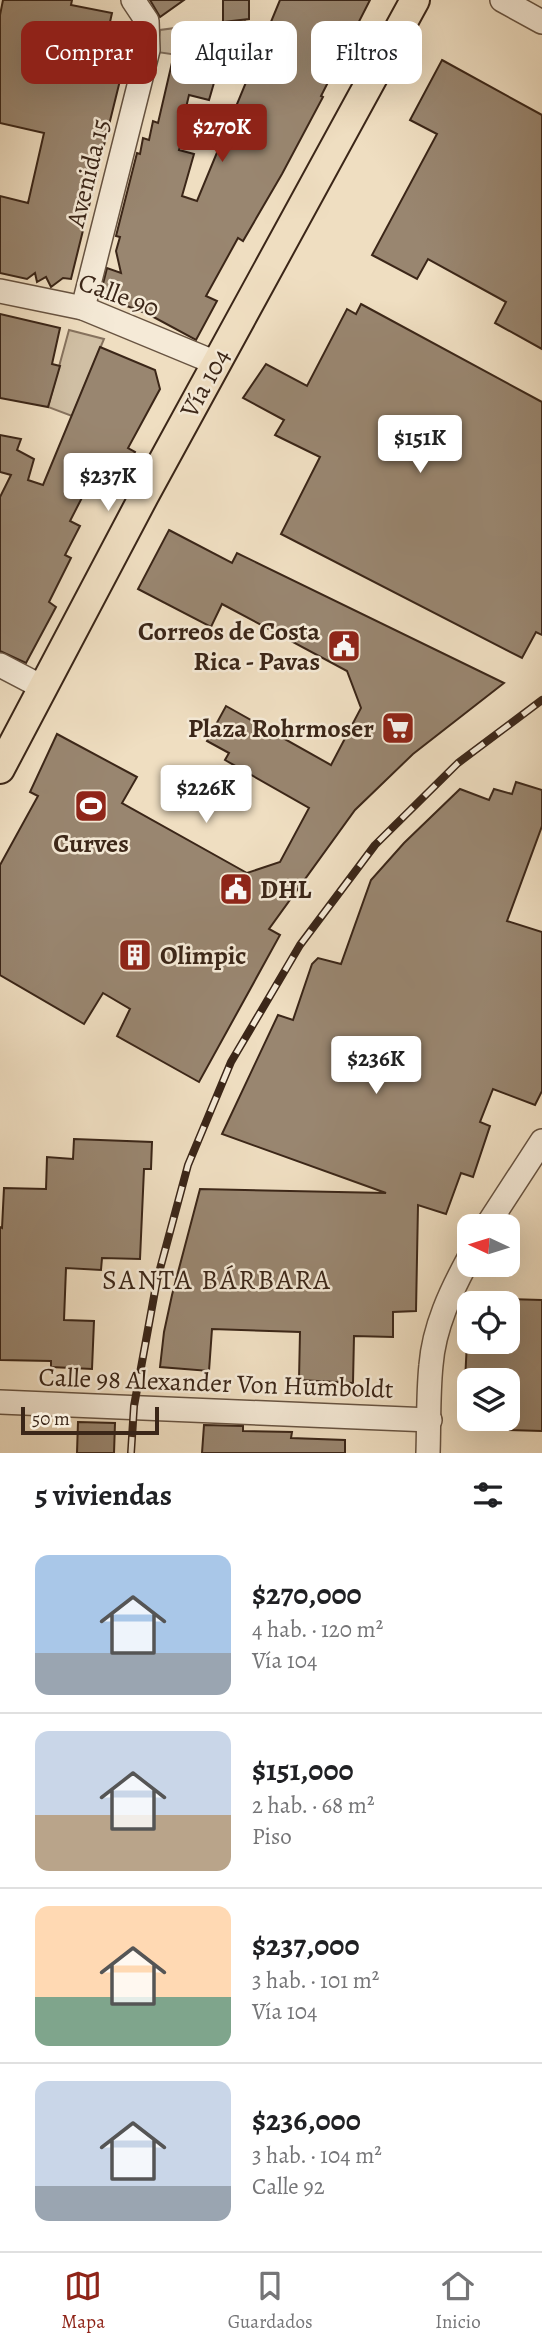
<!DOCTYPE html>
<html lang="es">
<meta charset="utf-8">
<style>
:root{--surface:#fff;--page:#f2f2f2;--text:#202124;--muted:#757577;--line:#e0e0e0;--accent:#8f2418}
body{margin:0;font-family:Alegreya,serif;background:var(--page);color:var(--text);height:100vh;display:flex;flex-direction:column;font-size:26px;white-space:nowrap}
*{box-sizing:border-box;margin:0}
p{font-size:23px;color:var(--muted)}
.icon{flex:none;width:38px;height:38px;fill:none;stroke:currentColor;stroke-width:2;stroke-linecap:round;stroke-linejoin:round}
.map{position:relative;height:1453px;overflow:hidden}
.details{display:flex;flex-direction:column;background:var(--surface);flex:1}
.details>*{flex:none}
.banner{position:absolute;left:21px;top:21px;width:500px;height:63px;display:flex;gap:14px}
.needle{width:46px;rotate:274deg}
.controls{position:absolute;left:457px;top:1214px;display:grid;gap:14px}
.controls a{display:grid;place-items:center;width:63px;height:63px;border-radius:14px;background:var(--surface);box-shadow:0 7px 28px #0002;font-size:35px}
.scale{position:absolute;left:21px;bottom:18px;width:138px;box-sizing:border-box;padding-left:7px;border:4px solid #3b2618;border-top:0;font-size:19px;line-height:24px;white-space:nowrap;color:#3b2618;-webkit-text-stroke:5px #f5ead7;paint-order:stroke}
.price{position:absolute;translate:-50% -60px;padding:0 16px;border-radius:7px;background:#fff;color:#222;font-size:23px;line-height:46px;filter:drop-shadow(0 2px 4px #0008)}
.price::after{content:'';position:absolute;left:50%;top:42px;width:21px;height:16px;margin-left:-10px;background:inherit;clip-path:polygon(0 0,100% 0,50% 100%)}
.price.selected{background:var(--accent);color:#fff}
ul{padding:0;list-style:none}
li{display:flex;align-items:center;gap:21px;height:175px;padding:0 35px}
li+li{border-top:2px solid var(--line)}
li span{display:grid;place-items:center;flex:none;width:196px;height:140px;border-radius:14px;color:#555}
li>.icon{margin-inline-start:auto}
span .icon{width:84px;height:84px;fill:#fffc;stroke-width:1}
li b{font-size:30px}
h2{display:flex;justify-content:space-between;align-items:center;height:84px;padding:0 35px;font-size:30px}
.chip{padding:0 24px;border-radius:14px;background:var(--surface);box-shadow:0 7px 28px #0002;font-size:24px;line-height:63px}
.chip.selected{background:var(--accent);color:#fff}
.menu{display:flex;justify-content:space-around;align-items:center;height:98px;border-top:2px solid var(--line);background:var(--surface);font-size:19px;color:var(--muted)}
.menu a{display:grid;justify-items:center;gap:4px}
.menu .selected{color:var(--accent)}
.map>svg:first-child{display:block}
</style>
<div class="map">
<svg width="542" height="1453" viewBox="0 0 542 1453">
<rect width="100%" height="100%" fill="#efdec1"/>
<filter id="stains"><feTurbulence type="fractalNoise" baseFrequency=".00286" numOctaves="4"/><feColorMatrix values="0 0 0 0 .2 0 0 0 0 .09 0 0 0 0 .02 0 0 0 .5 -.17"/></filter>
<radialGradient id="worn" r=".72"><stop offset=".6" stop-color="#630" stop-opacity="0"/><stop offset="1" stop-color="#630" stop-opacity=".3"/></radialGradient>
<g fill="#d0bfa4" stroke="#86725e" stroke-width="2">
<polygon points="245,19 244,33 262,40 252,66 157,52 160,30"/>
<polygon points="69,330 104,339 72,416 48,407"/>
</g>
<g fill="#998670" stroke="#3b2618" stroke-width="2">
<polygon points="3,0 72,0 71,5 112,13 110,22 123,24 119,46 128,48 71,279 63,278 51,287 46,277 37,282 35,273 27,279 0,273 0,196 28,203 44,133 0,123 0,15"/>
<polygon points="150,0 184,0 160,17"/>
<polygon points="223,0 249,0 249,19 223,22"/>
<polygon points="280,0 370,0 321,96 323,97 282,174 243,241 238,238 206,296 217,301 196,340 148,314 100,296 107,268 121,273 116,251 120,237 116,236 137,153 140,154 143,138 149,140 153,121 158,123 174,54 220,62 209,100 189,95 181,129 185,130 179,150 194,154 182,196 197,201"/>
<polygon points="442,60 542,115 542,349 495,323 506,302 428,259 417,279 372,255 437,134 410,120"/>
<polygon points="361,304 542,402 542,635 536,632 522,658 281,534 320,457 275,435 284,420 243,398 266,364 307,386 347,309 356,314"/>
<polygon points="0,314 60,328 52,364 60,366 48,407 0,398"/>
<polygon points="100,347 155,370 160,389 128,448 135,452 112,497 89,484 70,521 80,526 65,555 71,558 49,602 56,607 26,663 0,651 0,497 11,475 0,472 0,435 21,439 17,450 34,459 28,480 43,485"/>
<polygon points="169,530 232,563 237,553 504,683 413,754 355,810 269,929 280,935 199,1082 117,1036 130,1009 103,993 84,1024 0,975 0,865 38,796 30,792 57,734 137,777 122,803 247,873 280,862 309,808 225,760 229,753 207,741 226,706 331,765 361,708 347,671 222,604 211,627 138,589"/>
<polygon points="516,782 542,790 542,826 507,921 542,932 542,1091 535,1105 493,1089 480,1122 490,1126 473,1177 461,1173 446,1214 418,1205 416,1311 393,1312 393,1337 354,1336 353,1383 299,1380 300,1332 212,1329 209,1371 160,1367 164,1332 172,1295 200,1189 386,1193 222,1134 278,1015 293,1020 312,964 318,958 341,964 371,880 404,843 460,789 489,800 494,789 512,794"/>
<polygon points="74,1139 152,1142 151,1169 144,1169 140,1259 102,1258 101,1270 66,1268 64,1320 94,1321 92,1369 51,1367 51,1361 0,1360 0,1227 2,1228 4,1188 46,1189 47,1157 73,1159"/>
<polygon points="508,1299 542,1300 542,1431 508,1430 508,1381 465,1381 467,1342 508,1342"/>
<polygon points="78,1422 115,1423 114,1453 77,1453"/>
<polygon points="204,1425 243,1426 243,1431 292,1432 291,1438 345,1440 345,1453 202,1453"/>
</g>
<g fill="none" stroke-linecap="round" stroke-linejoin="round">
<defs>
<g id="minor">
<polyline points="502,0 542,22"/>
<polyline points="0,291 83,308 216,363"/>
<polyline points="83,308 148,50 147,21 133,0"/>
<polyline points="0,665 42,687"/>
<polyline points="486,1227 542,1141"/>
<polyline points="0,1402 430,1420"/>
<path d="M428,1453C429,1424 428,1394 431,1365C434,1327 451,1291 469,1258"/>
</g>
<polyline id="major" points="0,769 144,496 415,0"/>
</defs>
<use href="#minor" stroke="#685442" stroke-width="26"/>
<use href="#major" stroke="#3b2618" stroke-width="32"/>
<use href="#minor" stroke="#f5ead7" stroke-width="23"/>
<use href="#major" stroke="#efdec1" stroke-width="28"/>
<defs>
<polyline id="rail" points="131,1453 134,1406 157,1280 188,1165 231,1062 300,945 375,845 458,763 542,700"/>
</defs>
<use href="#rail" stroke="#3b2618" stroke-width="8"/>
<use href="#rail" stroke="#f5ead7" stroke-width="5" stroke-dasharray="16" stroke-linecap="butt"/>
</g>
<defs>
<symbol id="civic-square" viewBox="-11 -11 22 22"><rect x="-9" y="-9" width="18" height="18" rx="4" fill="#8f2418" stroke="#f5ead7"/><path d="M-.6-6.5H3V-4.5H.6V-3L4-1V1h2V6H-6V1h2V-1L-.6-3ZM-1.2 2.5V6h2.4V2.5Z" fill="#fff"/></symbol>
<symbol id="supermarket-square" viewBox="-11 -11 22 22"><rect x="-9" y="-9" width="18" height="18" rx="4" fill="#8f2418" stroke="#f5ead7"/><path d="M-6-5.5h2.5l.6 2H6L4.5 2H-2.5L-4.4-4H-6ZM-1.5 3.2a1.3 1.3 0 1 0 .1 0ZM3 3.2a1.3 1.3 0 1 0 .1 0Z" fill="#fff"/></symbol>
<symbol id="stadium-square" viewBox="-11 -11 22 22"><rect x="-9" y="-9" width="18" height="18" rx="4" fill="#8f2418" stroke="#f5ead7"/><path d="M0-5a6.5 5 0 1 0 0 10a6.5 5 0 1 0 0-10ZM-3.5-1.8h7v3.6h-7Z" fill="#fff"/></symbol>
<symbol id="building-square" viewBox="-11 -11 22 22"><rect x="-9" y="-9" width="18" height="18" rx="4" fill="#8f2418" stroke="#f5ead7"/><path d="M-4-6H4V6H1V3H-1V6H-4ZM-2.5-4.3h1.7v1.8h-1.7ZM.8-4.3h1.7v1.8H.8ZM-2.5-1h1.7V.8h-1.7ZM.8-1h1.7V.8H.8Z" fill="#fff"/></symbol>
</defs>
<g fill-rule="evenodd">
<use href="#civic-square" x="325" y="627" width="38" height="38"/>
<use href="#supermarket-square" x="379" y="709" width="38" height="38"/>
<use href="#stadium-square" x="72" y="787" width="38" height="38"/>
<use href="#civic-square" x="217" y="870" width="38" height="38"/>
<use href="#building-square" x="116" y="936" width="38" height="38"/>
</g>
<g text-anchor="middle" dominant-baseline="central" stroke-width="5" stroke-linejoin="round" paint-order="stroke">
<g font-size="26" fill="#3b2618" stroke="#f5ead7">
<text transform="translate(88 173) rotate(-76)">Avenida 15</text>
<text transform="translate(119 295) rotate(20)">Calle 90</text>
<text transform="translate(205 383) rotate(-61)">Vía 104</text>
<text transform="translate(216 1383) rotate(2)">Calle 98 Alexander Von Humboldt</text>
</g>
<g font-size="26" font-weight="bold" fill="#3b2618" stroke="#f5ead7" text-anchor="end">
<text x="320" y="631">Correos de Costa<tspan x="320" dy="30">Rica - Pavas</tspan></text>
<text x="374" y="728">Plaza Rohrmoser</text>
<text x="91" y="843" text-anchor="middle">Curves</text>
<text x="260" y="889" text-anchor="start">DHL</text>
<text x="160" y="955" text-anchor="start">Olimpic</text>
</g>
<g font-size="28" letter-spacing="2" fill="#3b2618" stroke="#f5ead7">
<text x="217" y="1280">SANTA BÁRBARA</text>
</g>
</g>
<rect width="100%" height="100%" filter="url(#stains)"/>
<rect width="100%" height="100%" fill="url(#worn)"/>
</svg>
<div class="controls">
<a><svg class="needle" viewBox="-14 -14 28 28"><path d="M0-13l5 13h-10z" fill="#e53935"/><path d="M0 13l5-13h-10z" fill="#757577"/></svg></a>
<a><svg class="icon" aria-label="locate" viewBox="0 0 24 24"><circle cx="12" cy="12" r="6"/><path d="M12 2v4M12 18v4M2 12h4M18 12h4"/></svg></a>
<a><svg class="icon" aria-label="layers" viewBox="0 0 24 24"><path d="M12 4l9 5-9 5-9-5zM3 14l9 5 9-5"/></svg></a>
</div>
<div class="scale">50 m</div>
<b class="price selected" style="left:222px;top:164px">$270K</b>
<b class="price" style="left:420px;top:475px">$151K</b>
<b class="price" style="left:108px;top:513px">$237K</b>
<b class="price" style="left:206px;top:825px">$226K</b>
<b class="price" style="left:376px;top:1096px">$236K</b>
<div class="banner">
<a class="chip selected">Comprar</a>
<a class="chip">Alquilar</a>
<a class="chip">Filtros</a>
</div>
</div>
<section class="details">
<h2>5 viviendas<svg class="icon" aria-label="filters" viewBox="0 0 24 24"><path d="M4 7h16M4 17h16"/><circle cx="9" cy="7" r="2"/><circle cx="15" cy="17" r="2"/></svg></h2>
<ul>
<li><span style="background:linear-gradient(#a9c7e8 70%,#9aa5b1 0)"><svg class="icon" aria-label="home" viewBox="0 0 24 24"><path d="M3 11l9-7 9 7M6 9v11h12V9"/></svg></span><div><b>$270,000</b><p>4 hab. · 120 m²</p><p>Vía 104</p></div></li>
<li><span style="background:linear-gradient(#c9d6e8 60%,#b9a48a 0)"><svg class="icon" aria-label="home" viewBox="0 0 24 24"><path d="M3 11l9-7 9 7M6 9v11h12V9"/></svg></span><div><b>$151,000</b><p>2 hab. · 68 m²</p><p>Piso</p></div></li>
<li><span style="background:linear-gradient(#ffd9b3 65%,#7fa58c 0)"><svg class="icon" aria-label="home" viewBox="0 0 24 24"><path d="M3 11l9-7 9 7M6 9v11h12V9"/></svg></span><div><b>$237,000</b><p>3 hab. · 101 m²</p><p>Vía 104</p></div></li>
<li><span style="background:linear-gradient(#c9d6e8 75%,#9aa5b1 0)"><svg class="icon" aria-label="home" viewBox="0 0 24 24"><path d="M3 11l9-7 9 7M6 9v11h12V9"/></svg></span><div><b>$236,000</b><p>3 hab. · 104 m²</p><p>Calle 92</p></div></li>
</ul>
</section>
<nav class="menu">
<a class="selected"><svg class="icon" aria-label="map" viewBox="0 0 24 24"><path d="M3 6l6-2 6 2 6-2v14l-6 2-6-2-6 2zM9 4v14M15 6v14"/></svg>Mapa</a>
<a><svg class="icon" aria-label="saved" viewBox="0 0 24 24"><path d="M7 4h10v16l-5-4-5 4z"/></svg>Guardados</a>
<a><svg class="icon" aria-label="home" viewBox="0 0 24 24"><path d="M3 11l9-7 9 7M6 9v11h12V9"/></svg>Inicio</a>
</nav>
